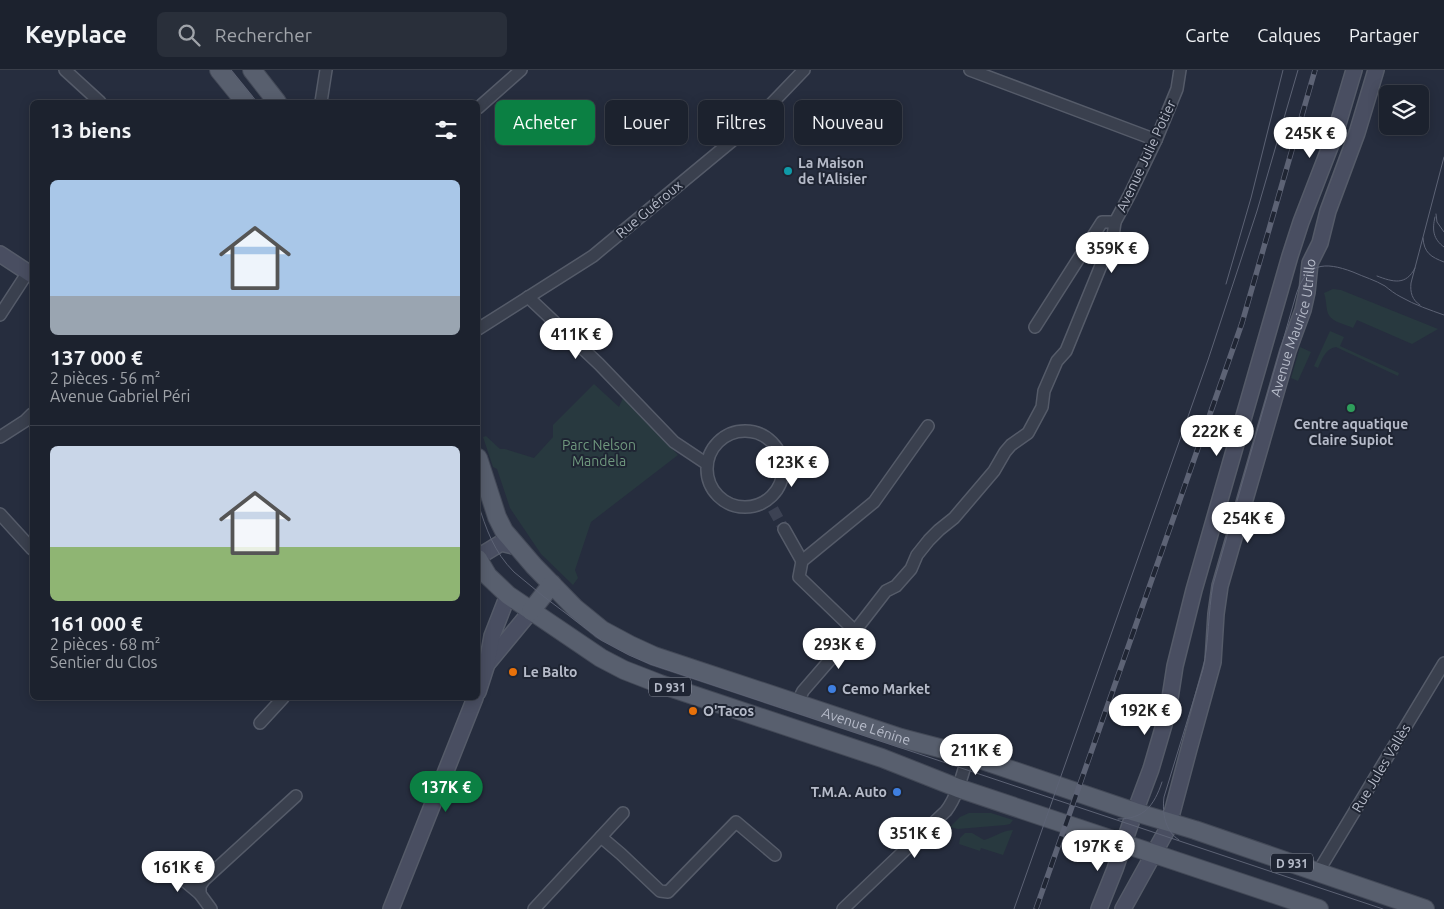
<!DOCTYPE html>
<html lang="fr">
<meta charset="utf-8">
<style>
:root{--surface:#1c222e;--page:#292f3a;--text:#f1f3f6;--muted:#a0a4aa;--line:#3a3f4a;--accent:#0b8043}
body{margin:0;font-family:Ubuntu,sans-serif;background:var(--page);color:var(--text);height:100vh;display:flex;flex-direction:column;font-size:19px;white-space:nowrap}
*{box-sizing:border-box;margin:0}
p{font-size:16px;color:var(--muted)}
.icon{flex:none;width:28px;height:28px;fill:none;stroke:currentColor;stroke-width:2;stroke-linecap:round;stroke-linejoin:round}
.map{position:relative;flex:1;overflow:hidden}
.panel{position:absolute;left:30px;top:30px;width:450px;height:600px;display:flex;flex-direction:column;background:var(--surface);border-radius:8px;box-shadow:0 2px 12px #0003,0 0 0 1px var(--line)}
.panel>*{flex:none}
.guide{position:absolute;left:495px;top:30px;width:475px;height:45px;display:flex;gap:10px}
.buttons{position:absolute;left:1379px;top:15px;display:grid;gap:10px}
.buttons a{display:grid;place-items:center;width:50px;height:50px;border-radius:8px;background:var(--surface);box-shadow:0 2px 12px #0003,0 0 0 1px var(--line);font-size:25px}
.price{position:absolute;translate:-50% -42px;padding:0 11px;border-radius:18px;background:#fff;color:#222;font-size:16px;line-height:32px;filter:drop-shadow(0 1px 2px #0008)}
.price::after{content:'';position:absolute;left:50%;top:30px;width:15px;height:11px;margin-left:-8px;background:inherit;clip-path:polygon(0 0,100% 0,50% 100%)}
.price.selected{background:var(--accent);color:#fff}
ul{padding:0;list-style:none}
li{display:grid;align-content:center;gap:10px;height:265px;padding:0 20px}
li+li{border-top:1px solid var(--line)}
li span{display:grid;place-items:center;height:155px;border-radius:8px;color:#555}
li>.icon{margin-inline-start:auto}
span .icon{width:90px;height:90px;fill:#fffc;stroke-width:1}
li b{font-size:21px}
h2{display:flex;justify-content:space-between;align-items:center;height:60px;padding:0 20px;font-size:21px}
.pill{padding:0 18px;border-radius:8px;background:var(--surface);box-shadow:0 2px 12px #0003,0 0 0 1px var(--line);font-size:18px;line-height:45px}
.pill.selected{background:var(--accent);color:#fff}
header{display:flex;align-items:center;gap:30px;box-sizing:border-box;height:70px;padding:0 25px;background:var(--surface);border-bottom:1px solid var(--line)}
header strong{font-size:24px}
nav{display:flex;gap:28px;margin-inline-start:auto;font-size:18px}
.search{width:350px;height:45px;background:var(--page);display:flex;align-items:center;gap:12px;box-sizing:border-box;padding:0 18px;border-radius:8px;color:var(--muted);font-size:19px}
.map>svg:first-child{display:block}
</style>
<header>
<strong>Keyplace</strong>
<div class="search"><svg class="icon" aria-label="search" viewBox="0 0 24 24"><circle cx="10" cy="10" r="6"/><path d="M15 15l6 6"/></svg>Rechercher</div>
<nav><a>Carte</a><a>Calques</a><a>Partager</a></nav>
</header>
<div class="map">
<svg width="1444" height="839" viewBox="0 0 1444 839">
<rect width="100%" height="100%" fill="#262d3e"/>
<g fill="#28393f">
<path d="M1333,219L1341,220L1438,259L1412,274L1357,250L1353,258C1343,253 1329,252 1327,240C1326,234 1326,229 1324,223Z"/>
<path d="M1330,261L1344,267L1340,276L1399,303L1398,306L1336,277C1325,279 1322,289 1318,298L1314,296Z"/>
<polygon points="1300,277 1311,282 1298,311 1291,308"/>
<polygon points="594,314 619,337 623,328 678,385 591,452 575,500 578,508 573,515 541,484 514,444 510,438 497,399 493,397 483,367 486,366 500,379 505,379 534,388 553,367 553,355"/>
<polygon points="969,743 991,743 1013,750 1010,754 1005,755 958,759 950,757 960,747"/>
<path d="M1013,760L1003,785L981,778L980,781L959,774L960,768L965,763H972L984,770C995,767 1001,761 1013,760Z"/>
</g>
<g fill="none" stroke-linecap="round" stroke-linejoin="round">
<polyline stroke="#3c4253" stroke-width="11" stroke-dasharray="11 5.5" stroke-linecap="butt" points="773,439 784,459"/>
<defs>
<g id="street">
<polyline points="65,0 100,32"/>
<polyline points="970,0 1156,70"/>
<polyline points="321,32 326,0"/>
<polyline points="478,38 521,0"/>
<polyline points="528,227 599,294 674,372 707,394"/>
<polyline points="0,245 28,202"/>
<polyline points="1035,257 1102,152 1115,152"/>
<polyline points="478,259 593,186 750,56 804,0"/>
<circle cx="745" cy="399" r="38"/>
<polyline points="0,367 25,351 32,344"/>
<polyline points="0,444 32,479"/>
<polyline points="784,459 802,491"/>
<polyline points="855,561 799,507 802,491 874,432 928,356"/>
<polyline points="797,633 803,621 855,561 886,521 896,516 911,499 917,485 929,470 939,460 954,448 994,401 1005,382 1011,375 1028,363 1042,337 1044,321 1057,291 1066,281 1113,166 1115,152 1130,124 1156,70 1177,19 1180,0"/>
<polyline points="260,653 283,628"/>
<polyline points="601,767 621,784 660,821 668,822 736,752 775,785"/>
<polyline points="162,792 200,824 211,839"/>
<polyline points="1318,802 1444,593"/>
<polyline points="200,824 200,816 204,810 296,726"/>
<polyline points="534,839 623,743"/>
<path d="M843,839L946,741C958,725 962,705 968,686"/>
</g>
<g id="secondary">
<polyline points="0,184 32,205"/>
<polyline points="478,487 501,473 517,477"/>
<polyline points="488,593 531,541"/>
<polyline points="478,622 487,594 492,566 508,525"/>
<polyline points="391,839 475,628"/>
<polyline points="1099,839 1115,799 1130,755 1151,699 1168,641 1175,596 1194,520 1290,186 1301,152 1335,64 1354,0"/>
<path id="s1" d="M1123,839L1168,758L1189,679L1213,592L1216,544L1220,516L1288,281L1303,240L1307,222L1310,193L1320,173L1328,141L1357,63L1376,0"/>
</g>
<g id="primary">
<polyline points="219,0 245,32"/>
<polyline points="252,0 277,32"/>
<path id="s2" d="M478,388L497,447L504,461L534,496L575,538L602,560L630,575L654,586L901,668L947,680L985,691L1135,742L1195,760L1425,839"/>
<polyline points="478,489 488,506 508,525 601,588 624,600 660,614 882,688 958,718 1319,839"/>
<polyline points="531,541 552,514"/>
</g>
</defs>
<use href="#street" stroke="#555b69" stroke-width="14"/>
<use href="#secondary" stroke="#555b69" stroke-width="18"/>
<use href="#primary" stroke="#434957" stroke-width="20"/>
<use href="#street" stroke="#3a404e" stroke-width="11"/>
<use href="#secondary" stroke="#494e61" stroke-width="15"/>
<use href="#primary" stroke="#585f6e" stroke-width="18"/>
<g stroke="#5d6375" stroke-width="1">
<polyline points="231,0 257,32"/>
<polyline points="1436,144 1437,152 1444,162"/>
<path d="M1435,147C1432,160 1433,169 1444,177"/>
<path d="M1423,168C1424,183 1431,187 1444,192"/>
<path d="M1377,206C1393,212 1406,216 1415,198"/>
<polyline points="1226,214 1251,128 1283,0"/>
<path d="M1420,235C1412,230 1410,222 1411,213L1444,87"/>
<path d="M478,433C486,459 494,482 514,502L543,526L601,570L629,585L650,594L1383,839"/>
<path d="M1118,749C1144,749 1154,736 1162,712"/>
<path d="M1179,770C1165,761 1162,743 1164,727L1203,599C1209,571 1208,542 1213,515L1296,225C1306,193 1324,191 1353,202C1364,207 1375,210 1385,216C1390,220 1395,224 1401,227C1415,235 1430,240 1444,245"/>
<polyline points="1014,839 1208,290 1257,141 1298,0"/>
</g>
<defs>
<polyline id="rail" points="1036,839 1242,253 1315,0"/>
</defs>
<use href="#rail" stroke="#5d6375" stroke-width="5.5"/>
<use href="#rail" stroke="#1f2533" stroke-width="4" stroke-dasharray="11" stroke-linecap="butt"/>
</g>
<circle fill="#0f9aa8" stroke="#1f2533" stroke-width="2" cx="788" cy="101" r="5"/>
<circle fill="#2e9e5b" stroke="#1f2533" stroke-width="2" cx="1351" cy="338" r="5"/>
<g fill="#e8710a" stroke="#1f2533" stroke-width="2">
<circle cx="513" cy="602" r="5"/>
<circle cx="693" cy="641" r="5"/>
</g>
<g fill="#3f7fe0" stroke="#1f2533" stroke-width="2">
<circle cx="832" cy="619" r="5"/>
<circle cx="897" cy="722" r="5"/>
</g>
<g text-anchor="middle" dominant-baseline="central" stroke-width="4" stroke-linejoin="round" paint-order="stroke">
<g fill="#1f2533" stroke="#898e9c" stroke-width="1">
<rect x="649" y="607.5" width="42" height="19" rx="4"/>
<rect x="1271" y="783.5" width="42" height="19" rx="4"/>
</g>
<g font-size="12" font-weight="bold" fill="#b6bbc9">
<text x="670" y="617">D 931</text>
<text x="1292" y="793">D 931</text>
</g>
<g font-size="14" fill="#b6bbc9" stroke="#1f2533">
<text transform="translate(1146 86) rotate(-65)">Avenue Julie Potier</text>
<text transform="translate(649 139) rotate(-40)">Rue Guéroux</text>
<text stroke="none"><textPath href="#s1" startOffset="610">Avenue Maurice Utrillo</textPath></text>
<text stroke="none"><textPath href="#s2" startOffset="499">Avenue Lénine</textPath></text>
<text transform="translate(1381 698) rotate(-59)">Rue Jules Vallès</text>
</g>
<g font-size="14" font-weight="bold" fill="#b6bbc9" stroke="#1f2533" text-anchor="start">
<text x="798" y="93">La Maison<tspan x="798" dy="16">de l'Alisier</tspan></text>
<text x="1351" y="354" text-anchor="middle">Centre aquatique<tspan x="1351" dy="16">Claire Supiot</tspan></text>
<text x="523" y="602">Le Balto</text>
<text x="842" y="619">Cemo Market</text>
<text x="703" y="641">O'Tacos</text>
<text x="887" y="722" text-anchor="end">T.M.A. Auto</text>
</g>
<g font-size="14" fill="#6f987e" stroke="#1f2533">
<text x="599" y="375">Parc Nelson<tspan x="599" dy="16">Mandela</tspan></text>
</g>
</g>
</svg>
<div class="buttons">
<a><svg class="icon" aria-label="layers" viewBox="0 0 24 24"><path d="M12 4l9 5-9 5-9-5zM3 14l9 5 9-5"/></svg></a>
</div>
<b class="price" style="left:1310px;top:89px">245K €</b>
<b class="price" style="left:1112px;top:204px">359K €</b>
<b class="price" style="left:576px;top:290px">411K €</b>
<b class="price" style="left:1217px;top:387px">222K €</b>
<b class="price" style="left:792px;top:418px">123K €</b>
<b class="price" style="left:1248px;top:474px">254K €</b>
<b class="price" style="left:839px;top:600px">293K €</b>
<b class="price" style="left:1145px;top:666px">192K €</b>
<b class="price" style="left:976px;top:706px">211K €</b>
<b class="price selected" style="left:446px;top:743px">137K €</b>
<b class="price" style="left:915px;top:789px">351K €</b>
<b class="price" style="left:1098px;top:802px">197K €</b>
<b class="price" style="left:178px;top:823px">161K €</b>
<div class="guide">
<a class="pill selected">Acheter</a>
<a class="pill">Louer</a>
<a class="pill">Filtres</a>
<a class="pill">Nouveau</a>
</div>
<section class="panel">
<h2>13 biens<svg class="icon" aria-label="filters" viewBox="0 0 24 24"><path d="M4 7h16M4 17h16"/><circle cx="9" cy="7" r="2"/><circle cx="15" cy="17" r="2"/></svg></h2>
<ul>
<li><span style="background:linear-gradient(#a9c7e8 75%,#9aa5b1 0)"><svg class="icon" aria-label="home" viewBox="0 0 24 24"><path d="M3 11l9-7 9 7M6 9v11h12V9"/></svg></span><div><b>137 000 €</b><p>2 pièces · 56 m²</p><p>Avenue Gabriel Péri</p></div></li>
<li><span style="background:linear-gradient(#c9d6e8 65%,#8fb573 0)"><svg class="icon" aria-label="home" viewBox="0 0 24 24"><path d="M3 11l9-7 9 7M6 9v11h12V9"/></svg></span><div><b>161 000 €</b><p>2 pièces · 68 m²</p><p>Sentier du Clos</p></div></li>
</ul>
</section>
</div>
